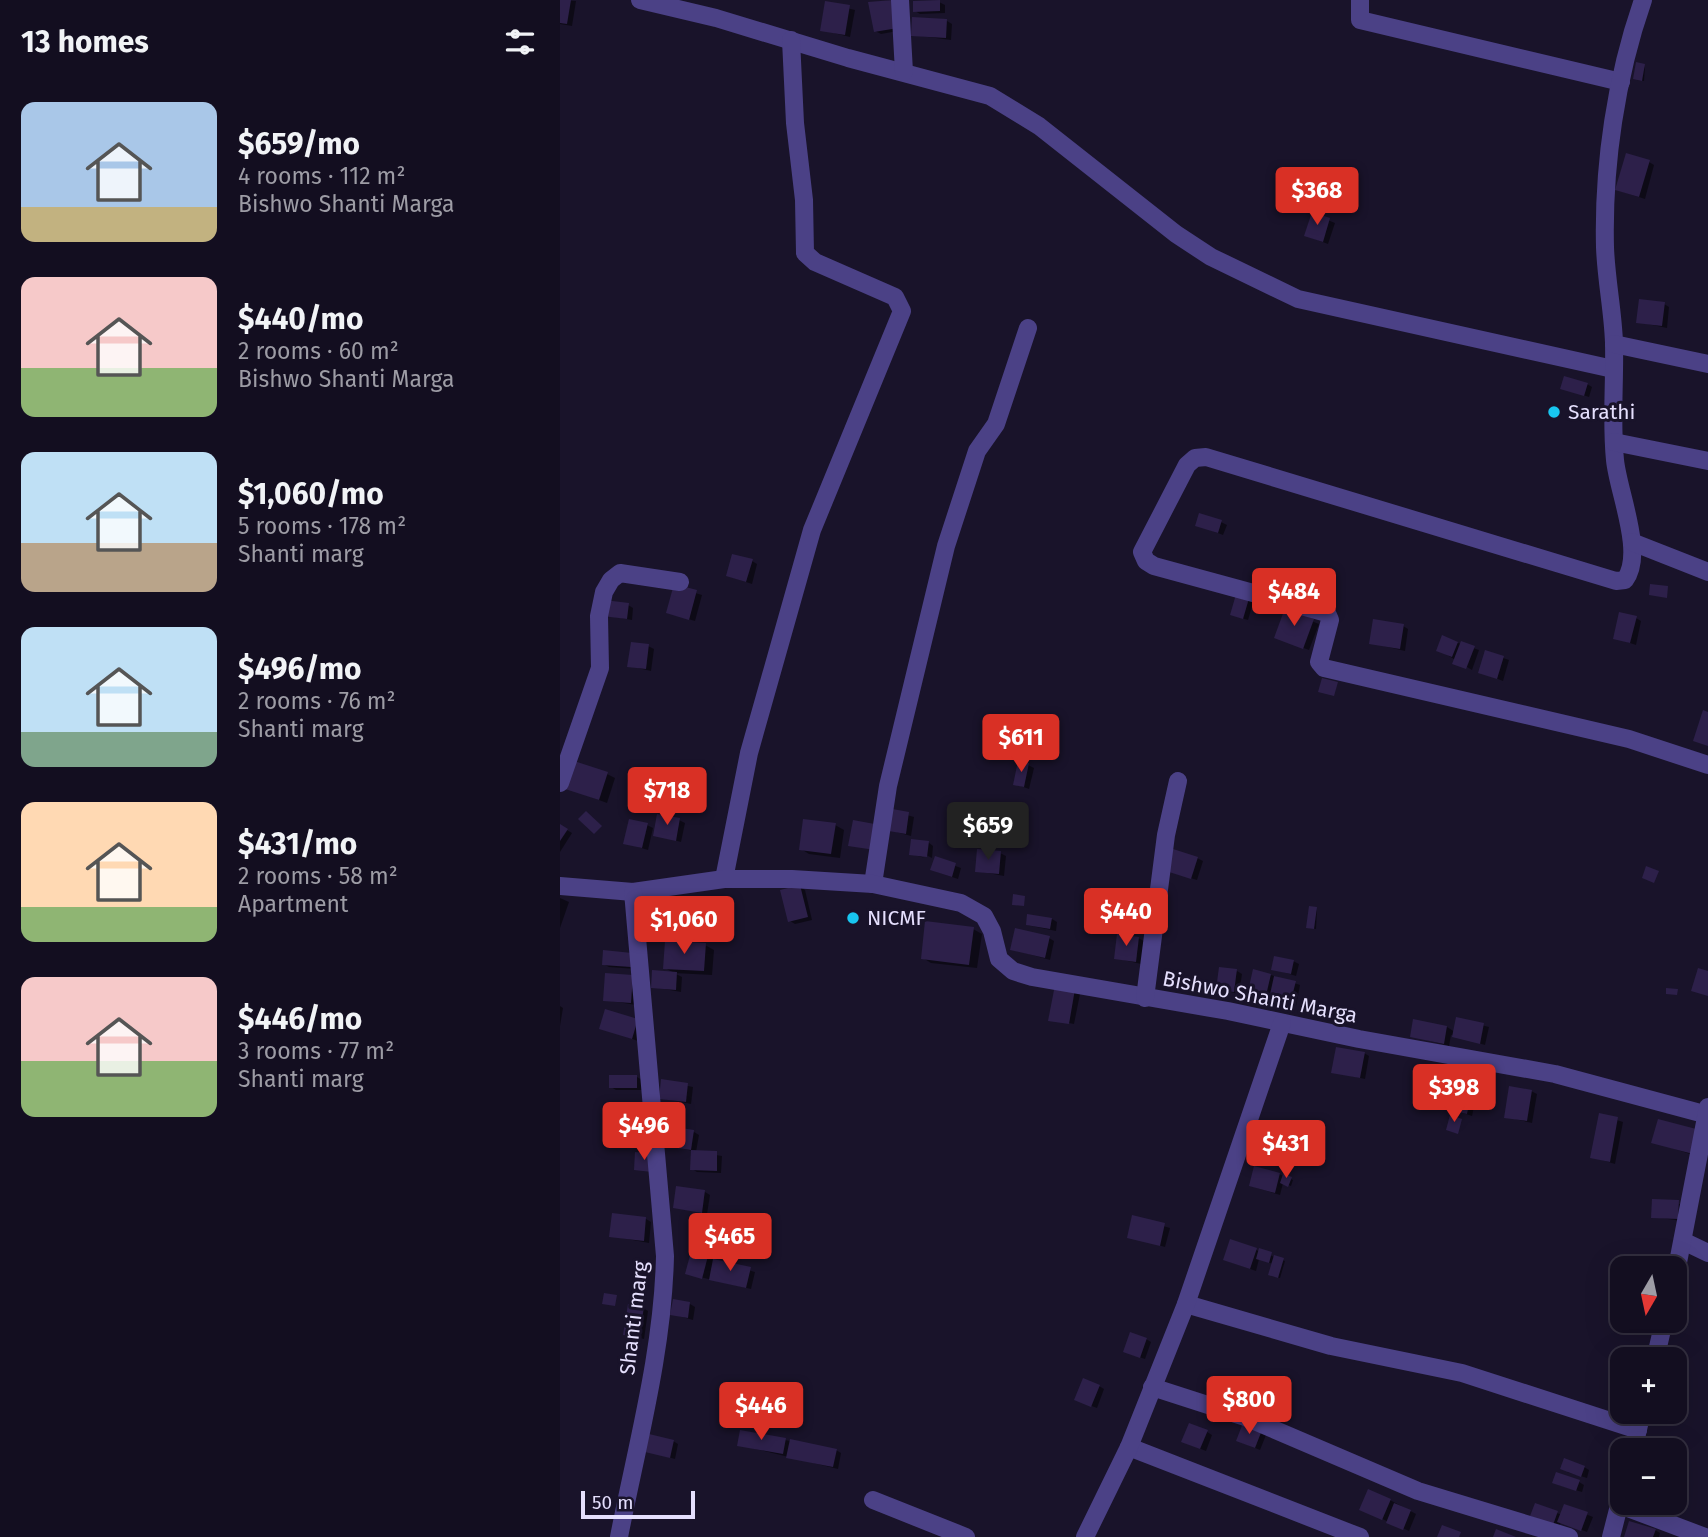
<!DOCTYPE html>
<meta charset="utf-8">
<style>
:root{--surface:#130e20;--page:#1c1729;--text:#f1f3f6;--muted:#9d9ca5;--line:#322e3e;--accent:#d93025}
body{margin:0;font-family:"Fira Sans",sans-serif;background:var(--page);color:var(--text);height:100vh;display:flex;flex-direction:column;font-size:26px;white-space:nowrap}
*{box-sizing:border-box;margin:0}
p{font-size:23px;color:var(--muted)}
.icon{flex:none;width:38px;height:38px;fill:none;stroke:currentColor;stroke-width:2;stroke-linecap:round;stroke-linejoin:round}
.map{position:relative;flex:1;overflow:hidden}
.sheet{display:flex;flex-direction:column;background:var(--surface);width:560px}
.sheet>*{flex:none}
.needle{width:46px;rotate:189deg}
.tools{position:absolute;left:1050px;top:1256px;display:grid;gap:14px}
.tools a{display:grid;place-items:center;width:77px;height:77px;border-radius:14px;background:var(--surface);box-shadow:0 7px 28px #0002,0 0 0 2px var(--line);font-size:35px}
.scale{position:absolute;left:21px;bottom:18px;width:114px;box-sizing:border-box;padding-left:7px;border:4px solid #e5dffd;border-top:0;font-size:19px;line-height:24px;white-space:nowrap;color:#e5dffd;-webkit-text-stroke:5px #19132a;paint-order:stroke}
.price{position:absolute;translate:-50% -60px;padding:0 16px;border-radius:7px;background:var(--accent);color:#fff;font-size:23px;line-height:46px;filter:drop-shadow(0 2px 4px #0008)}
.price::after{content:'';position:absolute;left:50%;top:42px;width:21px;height:16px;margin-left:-10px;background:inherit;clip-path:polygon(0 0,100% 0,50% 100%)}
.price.current{background:#222;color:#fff}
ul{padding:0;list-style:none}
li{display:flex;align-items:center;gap:21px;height:175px;padding:0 21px}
li span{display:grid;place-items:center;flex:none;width:196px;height:140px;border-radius:14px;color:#555}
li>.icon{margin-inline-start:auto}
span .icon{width:84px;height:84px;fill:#fffc;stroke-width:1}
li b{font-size:30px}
h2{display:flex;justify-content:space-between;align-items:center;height:84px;padding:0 21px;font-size:30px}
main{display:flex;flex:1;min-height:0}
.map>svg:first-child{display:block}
</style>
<main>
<section class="sheet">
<h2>13 homes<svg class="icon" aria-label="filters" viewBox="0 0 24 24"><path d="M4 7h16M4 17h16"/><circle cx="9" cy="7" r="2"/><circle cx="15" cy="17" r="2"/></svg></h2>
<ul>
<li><span style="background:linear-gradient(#a9c7e8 75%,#c2b280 0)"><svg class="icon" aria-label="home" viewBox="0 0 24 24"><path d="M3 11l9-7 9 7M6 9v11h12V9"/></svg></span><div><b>$659/mo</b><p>4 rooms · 112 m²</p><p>Bishwo Shanti Marga</p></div></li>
<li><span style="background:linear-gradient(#f6c9c9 65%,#8fb573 0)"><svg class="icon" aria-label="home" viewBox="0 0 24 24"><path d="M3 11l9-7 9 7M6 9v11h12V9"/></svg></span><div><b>$440/mo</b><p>2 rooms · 60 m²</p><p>Bishwo Shanti Marga</p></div></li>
<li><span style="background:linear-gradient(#bfe0f5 65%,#b9a48a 0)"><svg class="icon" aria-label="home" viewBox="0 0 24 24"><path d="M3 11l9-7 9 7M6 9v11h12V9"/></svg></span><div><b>$1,060/mo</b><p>5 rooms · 178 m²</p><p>Shanti marg</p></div></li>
<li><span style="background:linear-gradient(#bfe0f5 75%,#7fa58c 0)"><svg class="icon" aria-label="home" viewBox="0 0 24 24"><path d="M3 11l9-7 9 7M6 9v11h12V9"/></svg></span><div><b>$496/mo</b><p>2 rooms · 76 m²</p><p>Shanti marg</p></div></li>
<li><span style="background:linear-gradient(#ffd9b3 75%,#8fb573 0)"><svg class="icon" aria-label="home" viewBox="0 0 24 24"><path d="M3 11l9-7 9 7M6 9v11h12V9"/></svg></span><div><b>$431/mo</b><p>2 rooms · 58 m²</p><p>Apartment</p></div></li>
<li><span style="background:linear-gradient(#f6c9c9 60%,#8fb573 0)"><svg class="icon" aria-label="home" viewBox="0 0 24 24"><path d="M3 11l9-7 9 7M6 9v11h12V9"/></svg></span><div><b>$446/mo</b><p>3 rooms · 77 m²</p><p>Shanti marg</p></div></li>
</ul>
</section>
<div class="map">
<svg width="1148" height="1537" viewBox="0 0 1148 1537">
<rect width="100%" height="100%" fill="#19132a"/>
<g fill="#0007">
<polygon points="0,0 16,1 12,26 0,24"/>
<polygon points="334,0 343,30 321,34 315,31 310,3"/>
<polygon points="379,2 385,5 385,13 360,14 355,11"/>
<polygon points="266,3 295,10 290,37 262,30"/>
<polygon points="387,21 392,24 391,40 353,35"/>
<polygon points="1085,66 1084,81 1077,80"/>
<polygon points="1089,162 1094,165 1085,199 1057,190"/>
<polygon points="753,214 775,223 768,244 752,238"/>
<polygon points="1104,304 1109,307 1107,328 1078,322"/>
<polygon points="1027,384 1032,387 1029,397 1002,388"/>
<polygon points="661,522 667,525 663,535 637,525"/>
<polygon points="192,561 197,564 192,584 168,576"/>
<polygon points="115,587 142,595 135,621 108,613"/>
<polygon points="679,594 694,600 688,620 678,617"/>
<polygon points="68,605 73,608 72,620 44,615"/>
<polygon points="726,611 759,624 749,650 722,640"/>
<polygon points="1076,618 1081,621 1076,645 1055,638"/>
<polygon points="843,626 848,629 845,651 811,643"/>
<polygon points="883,638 919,650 912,670 884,653"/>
<polygon points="88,646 94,649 91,671 69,666"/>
<polygon points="926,652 949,660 943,681 920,672"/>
<polygon points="468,765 474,768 469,789 455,784"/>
<polygon points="47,774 55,778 47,803 4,787"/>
<polygon points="328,810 354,817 351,836 325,829"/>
<polygon points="119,820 125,823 121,842 95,835"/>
<polygon points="87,825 93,828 88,850 65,843"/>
<polygon points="275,825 284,830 280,858 249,854 241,849"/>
<polygon points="0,826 12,833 0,852"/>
<polygon points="368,842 373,846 372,858 360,852 358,855 365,858 351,854"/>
<polygon points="440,853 446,856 444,876 417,871"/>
<polygon points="637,858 643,861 637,880 614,873"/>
<polygon points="376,859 401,868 398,879 377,872"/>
<polygon points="240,887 245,890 252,920 235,924 230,921"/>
<polygon points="0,898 9,902 0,928"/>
<polygon points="757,909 756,929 750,928"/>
<polygon points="492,919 497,922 496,931 467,925"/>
<polygon points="413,929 422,934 417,968 371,963 363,958"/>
<polygon points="489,938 494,941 490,960 452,949"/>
<polygon points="578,938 584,941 581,964 555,958"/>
<polygon points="145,945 154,950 152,975 114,973 122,977 121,992 93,987 116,974 105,968"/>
<polygon points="45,952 76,969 49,967 43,964"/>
<polygon points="733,961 739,964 736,976 713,969"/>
<polygon points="677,971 682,974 679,994 658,989"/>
<polygon points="711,975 740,985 736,1006 689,995"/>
<polygon points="73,977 76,1005 45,1000"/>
<polygon points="496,987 520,994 514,1024 494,1020"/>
<polygon points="0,1006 3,1008 0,1026"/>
<polygon points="898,1019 929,1027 925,1045 891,1035 889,1046 852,1036 887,1027 895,1032"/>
<polygon points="78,1021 78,1041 41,1028"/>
<polygon points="804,1053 809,1056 805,1079 773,1072"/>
<polygon points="77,1077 82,1080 82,1090 56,1090 51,1087"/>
<polygon points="103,1081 133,1087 131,1104 100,1098"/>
<polygon points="893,1082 918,1089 912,1116 888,1108"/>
<polygon points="971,1091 977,1094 972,1123 946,1117"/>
<polygon points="1041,1115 1063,1122 1055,1164 1032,1157"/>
<polygon points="134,1132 139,1135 136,1152 162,1156 161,1173 137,1172 132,1169 133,1151 106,1145"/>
<polygon points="1148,1137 1142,1158 1094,1142"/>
<polygon points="719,1174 733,1180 731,1186 723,1183 720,1195 691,1186"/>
<polygon points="145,1192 150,1195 147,1214 115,1207"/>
<polygon points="1094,1200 1124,1205 1123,1221 1093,1217"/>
<polygon points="573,1217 610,1228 605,1247 569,1237"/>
<polygon points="86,1219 91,1222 89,1243 51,1236"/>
<polygon points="696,1250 725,1261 720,1278 712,1276 713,1264 699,1259 696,1271 670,1262"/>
<polygon points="148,1254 154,1257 153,1260 195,1272 191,1289 127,1274"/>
<polygon points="130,1304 135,1307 133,1320 112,1314"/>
<polygon points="83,1308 88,1311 84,1339 65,1334"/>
<polygon points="586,1339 591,1342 585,1359 570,1354"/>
<polygon points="539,1386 544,1389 537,1408 521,1402"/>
<polygon points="684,1425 706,1435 700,1450 683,1443"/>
<polygon points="647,1432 652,1435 646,1451 628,1444"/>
<polygon points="225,1440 276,1450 281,1453 278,1469 179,1445"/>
<polygon points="113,1441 118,1444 115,1459 87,1451"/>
<polygon points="1024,1467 1029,1470 1027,1478 1007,1472"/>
<polygon points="1019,1482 1024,1485 1022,1492 999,1485"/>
<polygon points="830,1500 856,1514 849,1531 807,1512"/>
<polygon points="1078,1503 1114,1503 1108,1517"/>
<polygon points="976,1505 1002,1515 1005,1506 1033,1517 1027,1532 1001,1522 999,1527 977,1519"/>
<polygon points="1095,1530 1100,1533 1099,1537 1066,1537"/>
</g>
<g fill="#2d204a">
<polygon points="0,0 11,0 7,24 0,23"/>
<polygon points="333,0 338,28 314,32 308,2"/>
<polygon points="380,0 380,11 353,12 353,1"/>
<polygon points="265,1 290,5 285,35 260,31"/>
<polygon points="352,17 387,19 386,38 351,36"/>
<polygon points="1076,62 1085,64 1082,81 1073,79"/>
<polygon points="1066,153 1090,160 1079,197 1055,190"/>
<polygon points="752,212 770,218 763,242 744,236"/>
<polygon points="1079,299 1105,302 1102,326 1076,323"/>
<polygon points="1004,376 1028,383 1024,396 1000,389"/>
<polygon points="639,513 662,520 658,533 635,526"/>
<polygon points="172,554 193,559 186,582 166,576"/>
<polygon points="114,584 137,590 129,620 106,613"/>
<polygon points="1090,584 1108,586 1107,598 1089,595"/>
<polygon points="677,591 690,595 683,619 670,615"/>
<polygon points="44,600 69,603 67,619 42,616"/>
<polygon points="725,608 754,619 743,649 714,638"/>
<polygon points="1059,612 1077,616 1070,643 1053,639"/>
<polygon points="813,619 844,624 840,649 809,644"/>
<polygon points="882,635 898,642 892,657 876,651"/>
<polygon points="901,641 915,646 906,669 892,664"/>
<polygon points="71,642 89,644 86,669 67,667"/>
<polygon points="925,650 944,656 937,679 918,673"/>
<polygon points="762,678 778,682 774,696 758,692"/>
<polygon points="1143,710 1148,712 1148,746 1133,741"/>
<polygon points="11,760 48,772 39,800 2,788"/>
<polygon points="458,761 469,763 464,787 453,785"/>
<polygon points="327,808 349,812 346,834 323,830"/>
<polygon points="26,811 42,826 34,834 18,819"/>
<polygon points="97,814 120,818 116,841 93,836"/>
<polygon points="69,819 88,823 82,848 63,844"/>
<polygon points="243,819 276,823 271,854 239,850"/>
<polygon points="293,820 320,825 315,850 288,846"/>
<polygon points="0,824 8,829 0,841"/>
<polygon points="351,839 369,841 367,857 349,855"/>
<polygon points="417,849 441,851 439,874 415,872"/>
<polygon points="613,849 638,857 631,879 606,871"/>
<polygon points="375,856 396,863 392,877 370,870"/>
<polygon points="1086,866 1099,871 1094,883 1082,878"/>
<polygon points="240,885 248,917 228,922 220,890"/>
<polygon points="453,894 465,896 464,906 452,905"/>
<polygon points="749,906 757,907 754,929 746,928"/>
<polygon points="467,914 492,918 490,929 466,925"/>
<polygon points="365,921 414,927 409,965 361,959"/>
<polygon points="455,928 490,936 485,958 450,950"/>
<polygon points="557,934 579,937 576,962 554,959"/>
<polygon points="105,941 146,943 144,971 103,969"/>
<polygon points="43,950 72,953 71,967 42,965"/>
<polygon points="714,956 734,960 731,974 711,970"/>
<polygon points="659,967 677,969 674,992 656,990"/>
<polygon points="1138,968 1148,971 1148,996 1131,991"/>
<polygon points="693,969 711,974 705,1000 687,996"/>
<polygon points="92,970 117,972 116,990 91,988"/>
<polygon points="45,973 73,975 71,1003 43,1001"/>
<polygon points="714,976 736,981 730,1004 709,999"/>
<polygon points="495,985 515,989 509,1024 488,1021"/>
<polygon points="1106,988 1118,989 1117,995 1106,994"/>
<polygon points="45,1009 78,1019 72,1039 39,1029"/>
<polygon points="896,1017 924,1023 920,1044 892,1037"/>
<polygon points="853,1019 887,1026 884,1044 850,1037"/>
<polygon points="776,1047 805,1052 800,1078 771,1073"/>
<rect x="49" y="1075" width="28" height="13"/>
<polygon points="101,1079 128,1083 126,1102 99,1099"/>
<polygon points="892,1080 913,1084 907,1114 886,1109"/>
<polygon points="949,1086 972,1090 967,1121 944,1118"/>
<polygon points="1039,1113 1058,1117 1050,1162 1030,1158"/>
<polygon points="890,1115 902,1119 898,1134 886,1130"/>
<polygon points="1098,1119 1140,1130 1133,1154 1091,1143"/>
<polygon points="107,1126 134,1130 131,1150 104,1146"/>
<polygon points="131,1150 157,1151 157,1171 130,1170"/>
<polygon points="75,1152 93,1153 92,1172 74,1170"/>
<polygon points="694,1166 720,1173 715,1193 689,1186"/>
<polygon points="723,1174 732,1177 728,1187 720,1183"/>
<polygon points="116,1186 145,1190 142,1213 113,1208"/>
<polygon points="1092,1199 1119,1200 1118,1219 1091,1218"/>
<polygon points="52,1213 86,1217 84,1241 49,1237"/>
<polygon points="572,1215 605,1223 600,1246 567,1238"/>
<polygon points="670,1239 697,1248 690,1269 663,1260"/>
<polygon points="132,1248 149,1252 142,1279 125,1274"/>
<polygon points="699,1248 712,1252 709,1263 696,1259"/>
<polygon points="714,1255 724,1258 718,1278 708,1275"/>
<polygon points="153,1259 191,1267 186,1288 149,1280"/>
<polygon points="44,1293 57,1295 55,1306 42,1304"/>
<polygon points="113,1299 130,1302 128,1318 110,1315"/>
<polygon points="68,1304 84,1307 79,1337 63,1335"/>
<polygon points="570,1332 587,1338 580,1358 563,1352"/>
<polygon points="523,1378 540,1385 531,1407 514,1400"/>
<polygon points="629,1423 648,1430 640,1449 621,1442"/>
<polygon points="683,1423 702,1430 695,1448 676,1441"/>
<polygon points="180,1430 226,1438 223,1454 177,1446"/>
<polygon points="89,1434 114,1440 110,1458 85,1452"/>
<polygon points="230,1439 277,1449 273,1467 226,1458"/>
<polygon points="1004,1458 1025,1466 1021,1477 1000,1469"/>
<polygon points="996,1472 1020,1480 1016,1491 992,1483"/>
<polygon points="808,1489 831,1499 822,1520 799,1510"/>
<polygon points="834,1503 851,1510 843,1530 826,1523"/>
<polygon points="975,1503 998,1511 993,1525 970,1516"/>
<polygon points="1074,1503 1107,1503 1102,1515"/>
<polygon points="1004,1504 1028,1512 1021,1531 997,1522"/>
<polygon points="1069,1521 1096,1529 1093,1537 1064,1537"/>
<polygon points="882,1525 901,1532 899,1537 877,1537"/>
<polygon points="936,1529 956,1537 933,1537"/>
</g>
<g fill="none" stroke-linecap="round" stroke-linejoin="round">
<g stroke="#4b4186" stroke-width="18">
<polyline points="80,0 156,18 288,58 430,96 479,126 616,234 651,257 738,299 1053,369"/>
<polyline points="340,0 344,72"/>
<polyline points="800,0 800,20 1061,82"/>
<path d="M1083,0C1056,77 1043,165 1045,247C1046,279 1053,311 1054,343C1055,382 1051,421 1055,460C1058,492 1085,553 1065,580L1056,581L646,457L635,458L627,465L582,552L586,561L594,566L767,613L770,620L759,662L764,668L1069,739L1148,765"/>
<polyline points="1054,344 1148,364"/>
<polyline points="1054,442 1148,461"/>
<polyline points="1072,542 1148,572"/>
<polyline points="0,783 40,668 39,616 44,592 51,580 60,573 120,582"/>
<polyline points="164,879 189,753 252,530 342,311 335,297 255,262 245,253 244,200 235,123 231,40"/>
<polyline points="313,884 328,786 386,546 417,451 436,424 468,328"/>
<polyline points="0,886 73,892 164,879 232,879 313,884 401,903 424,916 432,931 439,959 453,971 472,977 668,1011 799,1039 995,1074 1148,1115"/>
<polyline points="585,998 606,835 618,781"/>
<polyline points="1123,1241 1148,1253"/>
<polyline points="1115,1278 1148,1107"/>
<polyline points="626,1304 771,1346 902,1373 1078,1430"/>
<polyline points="1095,1360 1104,1321"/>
<polyline points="592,1387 685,1417 858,1491 1009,1537"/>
<polyline points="569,1447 800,1537"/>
<polyline points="1073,1451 1082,1412"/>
<polyline points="313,1500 406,1537"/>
<polyline points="1060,1505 1145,1537"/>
<path d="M59,1537C77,1445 103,1351 105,1256L73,892"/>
<polyline points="525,1537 569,1447 626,1304 722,1023"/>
<polyline points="1051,1537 1062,1494"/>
</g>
</g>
<g fill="#18c6f0" stroke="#19132a" stroke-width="2.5">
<circle cx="994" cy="412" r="7"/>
<circle cx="293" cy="918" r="7"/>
</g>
<g text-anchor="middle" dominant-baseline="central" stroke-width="6" stroke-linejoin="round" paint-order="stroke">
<g font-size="21" fill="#e5dffd" stroke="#19132a" text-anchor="start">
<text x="1008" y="412">Sarathi</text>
<text x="307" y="918">NICMF</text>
</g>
<g font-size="21" fill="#e5dffd" stroke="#19132a">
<text transform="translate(700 997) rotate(11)">Bishwo Shanti Marga</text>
<text transform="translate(74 1318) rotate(-83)">Shanti marg</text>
</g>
</g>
</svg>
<div class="tools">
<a><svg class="needle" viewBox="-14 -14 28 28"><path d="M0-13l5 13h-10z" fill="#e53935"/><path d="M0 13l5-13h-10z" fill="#9d9ca5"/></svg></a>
<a>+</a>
<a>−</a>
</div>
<div class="scale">50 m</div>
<b class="price" style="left:757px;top:227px">$368</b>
<b class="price" style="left:734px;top:628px">$484</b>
<b class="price" style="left:461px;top:774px">$611</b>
<b class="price" style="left:107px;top:827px">$718</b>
<b class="price current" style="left:428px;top:862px">$659</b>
<b class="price" style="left:566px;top:948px">$440</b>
<b class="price" style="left:124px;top:956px">$1,060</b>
<b class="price" style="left:894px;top:1124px">$398</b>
<b class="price" style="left:84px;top:1162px">$496</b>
<b class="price" style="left:726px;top:1180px">$431</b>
<b class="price" style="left:170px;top:1273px">$465</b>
<b class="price" style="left:689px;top:1436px">$800</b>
<b class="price" style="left:201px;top:1442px">$446</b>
</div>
</main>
